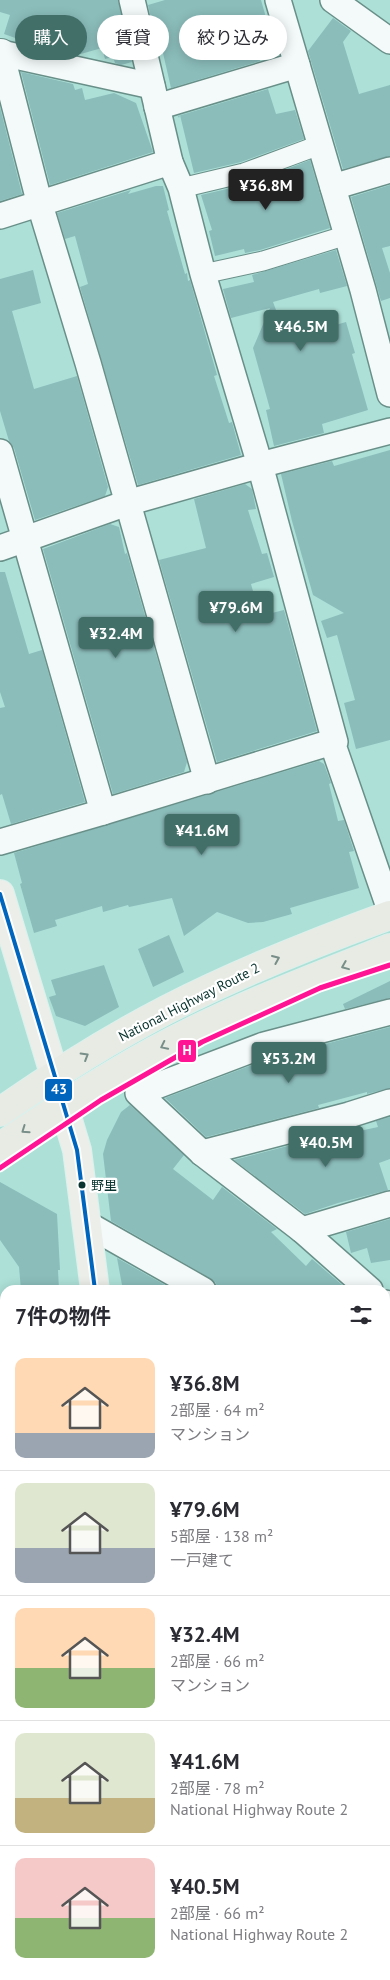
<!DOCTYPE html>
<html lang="ja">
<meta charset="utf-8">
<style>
:root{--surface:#fff;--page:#f2f2f3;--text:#2b2b33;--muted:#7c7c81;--line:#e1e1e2;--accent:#426f68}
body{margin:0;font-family:"PT Sans","Noto Sans JP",sans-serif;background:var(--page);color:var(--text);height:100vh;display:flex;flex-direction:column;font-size:19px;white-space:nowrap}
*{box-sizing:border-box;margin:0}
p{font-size:16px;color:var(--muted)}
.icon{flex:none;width:28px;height:28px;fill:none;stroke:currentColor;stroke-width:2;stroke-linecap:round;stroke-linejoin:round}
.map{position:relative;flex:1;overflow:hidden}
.details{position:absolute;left:0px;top:1285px;width:390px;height:695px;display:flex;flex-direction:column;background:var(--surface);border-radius:15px 15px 0 0;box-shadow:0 2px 12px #0003}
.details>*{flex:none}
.hud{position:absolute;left:15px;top:15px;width:360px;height:45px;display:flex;gap:10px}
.price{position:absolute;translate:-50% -42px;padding:0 11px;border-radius:5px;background:var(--accent);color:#fff;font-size:16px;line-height:32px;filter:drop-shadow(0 1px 2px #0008)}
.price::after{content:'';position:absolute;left:50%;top:30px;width:15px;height:11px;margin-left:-8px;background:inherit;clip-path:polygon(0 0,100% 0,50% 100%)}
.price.active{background:#222;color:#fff}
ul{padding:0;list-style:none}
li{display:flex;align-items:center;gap:15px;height:125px;padding:0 15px}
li+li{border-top:1px solid var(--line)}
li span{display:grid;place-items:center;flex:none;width:140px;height:100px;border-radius:10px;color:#555}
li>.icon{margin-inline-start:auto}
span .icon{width:60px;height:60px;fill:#fffc;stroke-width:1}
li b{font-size:21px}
h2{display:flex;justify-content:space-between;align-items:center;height:60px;padding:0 15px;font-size:21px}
.tag{padding:0 18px;border-radius:22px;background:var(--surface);box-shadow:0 2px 12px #0003;font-size:18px;line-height:45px}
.tag.active{background:var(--accent);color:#fff}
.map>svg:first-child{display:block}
</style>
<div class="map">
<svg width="390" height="1980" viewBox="0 0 390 1980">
<rect width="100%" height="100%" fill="#ade0d7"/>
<g fill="#8bbdbb">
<polygon points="0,0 118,0 132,62 121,65 115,63 113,57 105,59 102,48 77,55 38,46 4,34 10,15 0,12"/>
<polygon points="165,0 261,0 269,28 253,33 260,61 171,88 163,53 159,54 148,5"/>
<polygon points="333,18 351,31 343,42 359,94 390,85 390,156 343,169 308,51"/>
<polygon points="21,72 73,84 75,90 82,88 85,100 114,93 136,103 153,152 50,185"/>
<polygon points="268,89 276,114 295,110 304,139 241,162 194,173 180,115 179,118 178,116"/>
<polygon points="0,107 22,194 0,201"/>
<polygon points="310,160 330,228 260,250 245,253 244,249 215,256 209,231 212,230 201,195 248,184"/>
<polygon points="390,185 390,246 382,248 390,273 390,298 381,301 351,197"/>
<polygon points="156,186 163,186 169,210 167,211 185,274 187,273 188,281 190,280 217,375 214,376 229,423 232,422 241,455 138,485 80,287 88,284 75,236 65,239 57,213 131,190 128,194"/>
<polygon points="336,250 347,286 320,293 319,289 273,302 287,339 346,322 355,353 352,354 368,410 322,424 324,433 274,446 266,410 270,409 253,348 270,308 231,318 223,289 254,282 252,275"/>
<polygon points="33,270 41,303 12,311 34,389 77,376 108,487 105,496 35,520 14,448 9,441 0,411 0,279"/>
<polygon points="390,450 390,740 356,749 344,703 355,700 337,635 327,638 321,621 344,613 313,595 292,521 281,474 332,461 334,466"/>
<polygon points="245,484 252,489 256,509 248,510 262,554 267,553 274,577 251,584 260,616 284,610 317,731 217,762 159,560 206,548 194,499"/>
<polygon points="110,524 119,527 125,554 127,553 187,762 184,772 113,794 43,549"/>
<polygon points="0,572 5,572 29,654 42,650 85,802 11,824 2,794 0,795 0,708 5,707 0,692"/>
<polygon points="319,761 324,764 331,783 329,784 338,821 344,820 354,851 349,852 359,888 290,908 292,914 263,922 248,923 217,912 184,936 172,898 129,907 128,905 103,912 102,906 55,920 57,926 34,933 20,884 22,883 14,853"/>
<polygon points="169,935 184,972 153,987 138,949"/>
<polygon points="104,965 119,1007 85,1026 56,1016 49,997 56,995 51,980"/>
<polygon points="390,981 390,998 345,1009 343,1004"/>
<polygon points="390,1027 390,1088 367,1094 367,1092 318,1105 319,1108 206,1137 165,1098 268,1059"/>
<polygon points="130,1105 184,1155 173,1169 213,1200 222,1187 277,1229 271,1232 306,1266 312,1259 348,1290 217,1290 216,1283 210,1278 111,1221 103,1154 107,1140 121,1112"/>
<polygon points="390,1117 390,1159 379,1163 388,1190 338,1203 305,1214 234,1160 326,1136 327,1138 378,1127 376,1121"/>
<polygon points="0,1182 57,1214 60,1270 58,1270 59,1290 21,1290 19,1267 0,1240"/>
<polygon points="390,1219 390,1260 371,1263 367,1248 351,1253 346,1232"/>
<polygon points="117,1258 174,1290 128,1290 122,1285"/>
</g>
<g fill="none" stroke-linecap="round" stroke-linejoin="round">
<defs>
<g id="pedestrian">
<polyline points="181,188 244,173 322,144"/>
<polyline points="203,274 263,261 347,235"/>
</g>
<g id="minor">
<polyline points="132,0 170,162 181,188 203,274 260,465 335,742 332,742 390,910"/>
<polyline points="278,0 363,290 390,394"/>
<polyline points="333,0 390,41"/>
<polyline points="152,86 1,53 40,205 88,363 207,781"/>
<polyline points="157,107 297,65"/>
<polyline points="333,187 390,170"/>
<polyline points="0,216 170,162"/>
<polyline points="0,452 103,812"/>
<polyline points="0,548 127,503 260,465 390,431"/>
<polyline points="0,842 103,812 332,742"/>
<polyline points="202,1153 349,1115 390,1102"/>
<polyline points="87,1224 203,1290"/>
<polyline points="302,1230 390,1204"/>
<polyline points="370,1290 302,1230 202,1153 138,1093 264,1045 390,1012"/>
<polyline points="385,1303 390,1304"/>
<polyline points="385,1435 390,1442"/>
<polyline points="0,1498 5,1498"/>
<polyline points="385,1509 390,1514"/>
<polyline points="385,1665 390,1664"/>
<polyline points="385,1841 390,1831"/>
<polyline points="0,1857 5,1857"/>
<polyline points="385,1927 390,1929"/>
<polyline points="314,1975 315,1980"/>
</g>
<polyline id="tertiary" points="0,53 1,53"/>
<g id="primary">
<polyline points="0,894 77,1150 95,1290"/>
<polyline points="168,1975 168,1980"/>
</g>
<g id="trunk">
<path d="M0,1112C53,1075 108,1040 166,1010C238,973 313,943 390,915"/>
<path d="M0,1147C50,1113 101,1080 154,1051C229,1010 311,979 390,948"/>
</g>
</defs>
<use href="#pedestrian" stroke="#698f89" stroke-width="21"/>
<use href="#minor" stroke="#698f89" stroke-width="28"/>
<use href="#tertiary" stroke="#698f89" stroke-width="30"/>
<use href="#primary" stroke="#daf1ed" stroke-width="30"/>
<use href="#trunk" stroke="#daf1ed" stroke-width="30"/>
<use href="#pedestrian" stroke="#f3faf9" stroke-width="19"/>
<use href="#minor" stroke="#f3faf9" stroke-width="25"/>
<use href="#tertiary" stroke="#f3faf9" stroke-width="28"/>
<use href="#primary" stroke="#ebeee9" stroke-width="28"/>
<use href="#trunk" stroke="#e8eae4" stroke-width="28"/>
<defs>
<polyline id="bus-1" points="0,894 77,1150 95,1290"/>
</defs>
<use href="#bus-1" stroke="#fff" stroke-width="8"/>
<use href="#bus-1" stroke="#0065bd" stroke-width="4"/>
<defs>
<polyline id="rail-1" points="0,1168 101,1100 202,1042 320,988 390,965"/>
</defs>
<use href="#rail-1" stroke="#fff" stroke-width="9"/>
<use href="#rail-1" stroke="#ff1493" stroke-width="5"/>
</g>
<defs><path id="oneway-chevron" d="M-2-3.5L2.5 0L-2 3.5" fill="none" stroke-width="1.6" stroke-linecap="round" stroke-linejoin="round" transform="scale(1.25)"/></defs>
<g stroke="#788e88">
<use href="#oneway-chevron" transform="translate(276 959) rotate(-23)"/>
<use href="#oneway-chevron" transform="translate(345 966) rotate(158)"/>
<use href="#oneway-chevron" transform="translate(164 1046) rotate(154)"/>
<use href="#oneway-chevron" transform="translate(85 1056) rotate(-31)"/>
<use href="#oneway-chevron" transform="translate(25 1130) rotate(145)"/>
</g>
<circle fill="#08322d" stroke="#fff" stroke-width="2" cx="82" cy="1185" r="4.5"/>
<g text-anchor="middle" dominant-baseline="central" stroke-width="4.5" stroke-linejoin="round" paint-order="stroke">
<g font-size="13" fill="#08322d" stroke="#fff" text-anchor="start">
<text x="91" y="1185">野里</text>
</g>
<g font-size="14" fill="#08322d" stroke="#fff">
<text transform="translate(189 1002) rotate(-27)">National Highway Route 2</text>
</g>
</g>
<g stroke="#fff" stroke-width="2">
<rect x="177" y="1039" width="20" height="24" rx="5" fill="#ff1493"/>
<rect x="44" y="1078" width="29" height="24" rx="5" fill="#0065bd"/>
</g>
<g font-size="14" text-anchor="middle" font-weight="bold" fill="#fff">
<text x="187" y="1055">H</text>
<text x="59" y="1094">43</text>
</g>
</svg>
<b class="price active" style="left:266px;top:211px">¥36.8M</b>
<b class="price" style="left:301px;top:352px">¥46.5M</b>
<b class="price" style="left:236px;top:633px">¥79.6M</b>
<b class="price" style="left:116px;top:659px">¥32.4M</b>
<b class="price" style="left:202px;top:856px">¥41.6M</b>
<b class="price" style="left:289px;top:1084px">¥53.2M</b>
<b class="price" style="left:326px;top:1168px">¥40.5M</b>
<div class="hud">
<a class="tag active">購入</a>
<a class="tag">賃貸</a>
<a class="tag">絞り込み</a>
</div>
<section class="details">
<h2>7件の物件<svg class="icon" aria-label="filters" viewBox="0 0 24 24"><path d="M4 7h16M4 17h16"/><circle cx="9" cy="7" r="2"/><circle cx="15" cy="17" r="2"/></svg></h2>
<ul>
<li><span style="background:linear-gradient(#ffd9b3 75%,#9aa5b1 0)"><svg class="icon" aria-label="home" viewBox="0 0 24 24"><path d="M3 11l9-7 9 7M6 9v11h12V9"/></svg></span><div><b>¥36.8M</b><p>2部屋 · 64 m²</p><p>マンション</p></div></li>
<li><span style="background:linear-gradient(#dfe7d0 65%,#9aa5b1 0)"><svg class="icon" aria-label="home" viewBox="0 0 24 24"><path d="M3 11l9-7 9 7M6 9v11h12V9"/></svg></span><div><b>¥79.6M</b><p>5部屋 · 138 m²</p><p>一戸建て</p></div></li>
<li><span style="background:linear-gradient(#ffd9b3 60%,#8fb573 0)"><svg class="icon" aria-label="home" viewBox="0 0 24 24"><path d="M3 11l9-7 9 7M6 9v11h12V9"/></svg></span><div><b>¥32.4M</b><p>2部屋 · 66 m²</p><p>マンション</p></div></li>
<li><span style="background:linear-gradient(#dfe7d0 65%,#c2b280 0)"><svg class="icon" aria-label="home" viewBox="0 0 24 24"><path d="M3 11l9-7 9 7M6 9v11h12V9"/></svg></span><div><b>¥41.6M</b><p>2部屋 · 78 m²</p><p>National Highway Route 2</p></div></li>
<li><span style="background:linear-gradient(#f6c9c9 60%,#8fb573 0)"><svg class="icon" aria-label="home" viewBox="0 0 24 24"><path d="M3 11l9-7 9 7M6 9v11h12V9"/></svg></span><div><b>¥40.5M</b><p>2部屋 · 66 m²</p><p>National Highway Route 2</p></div></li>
</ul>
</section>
</div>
